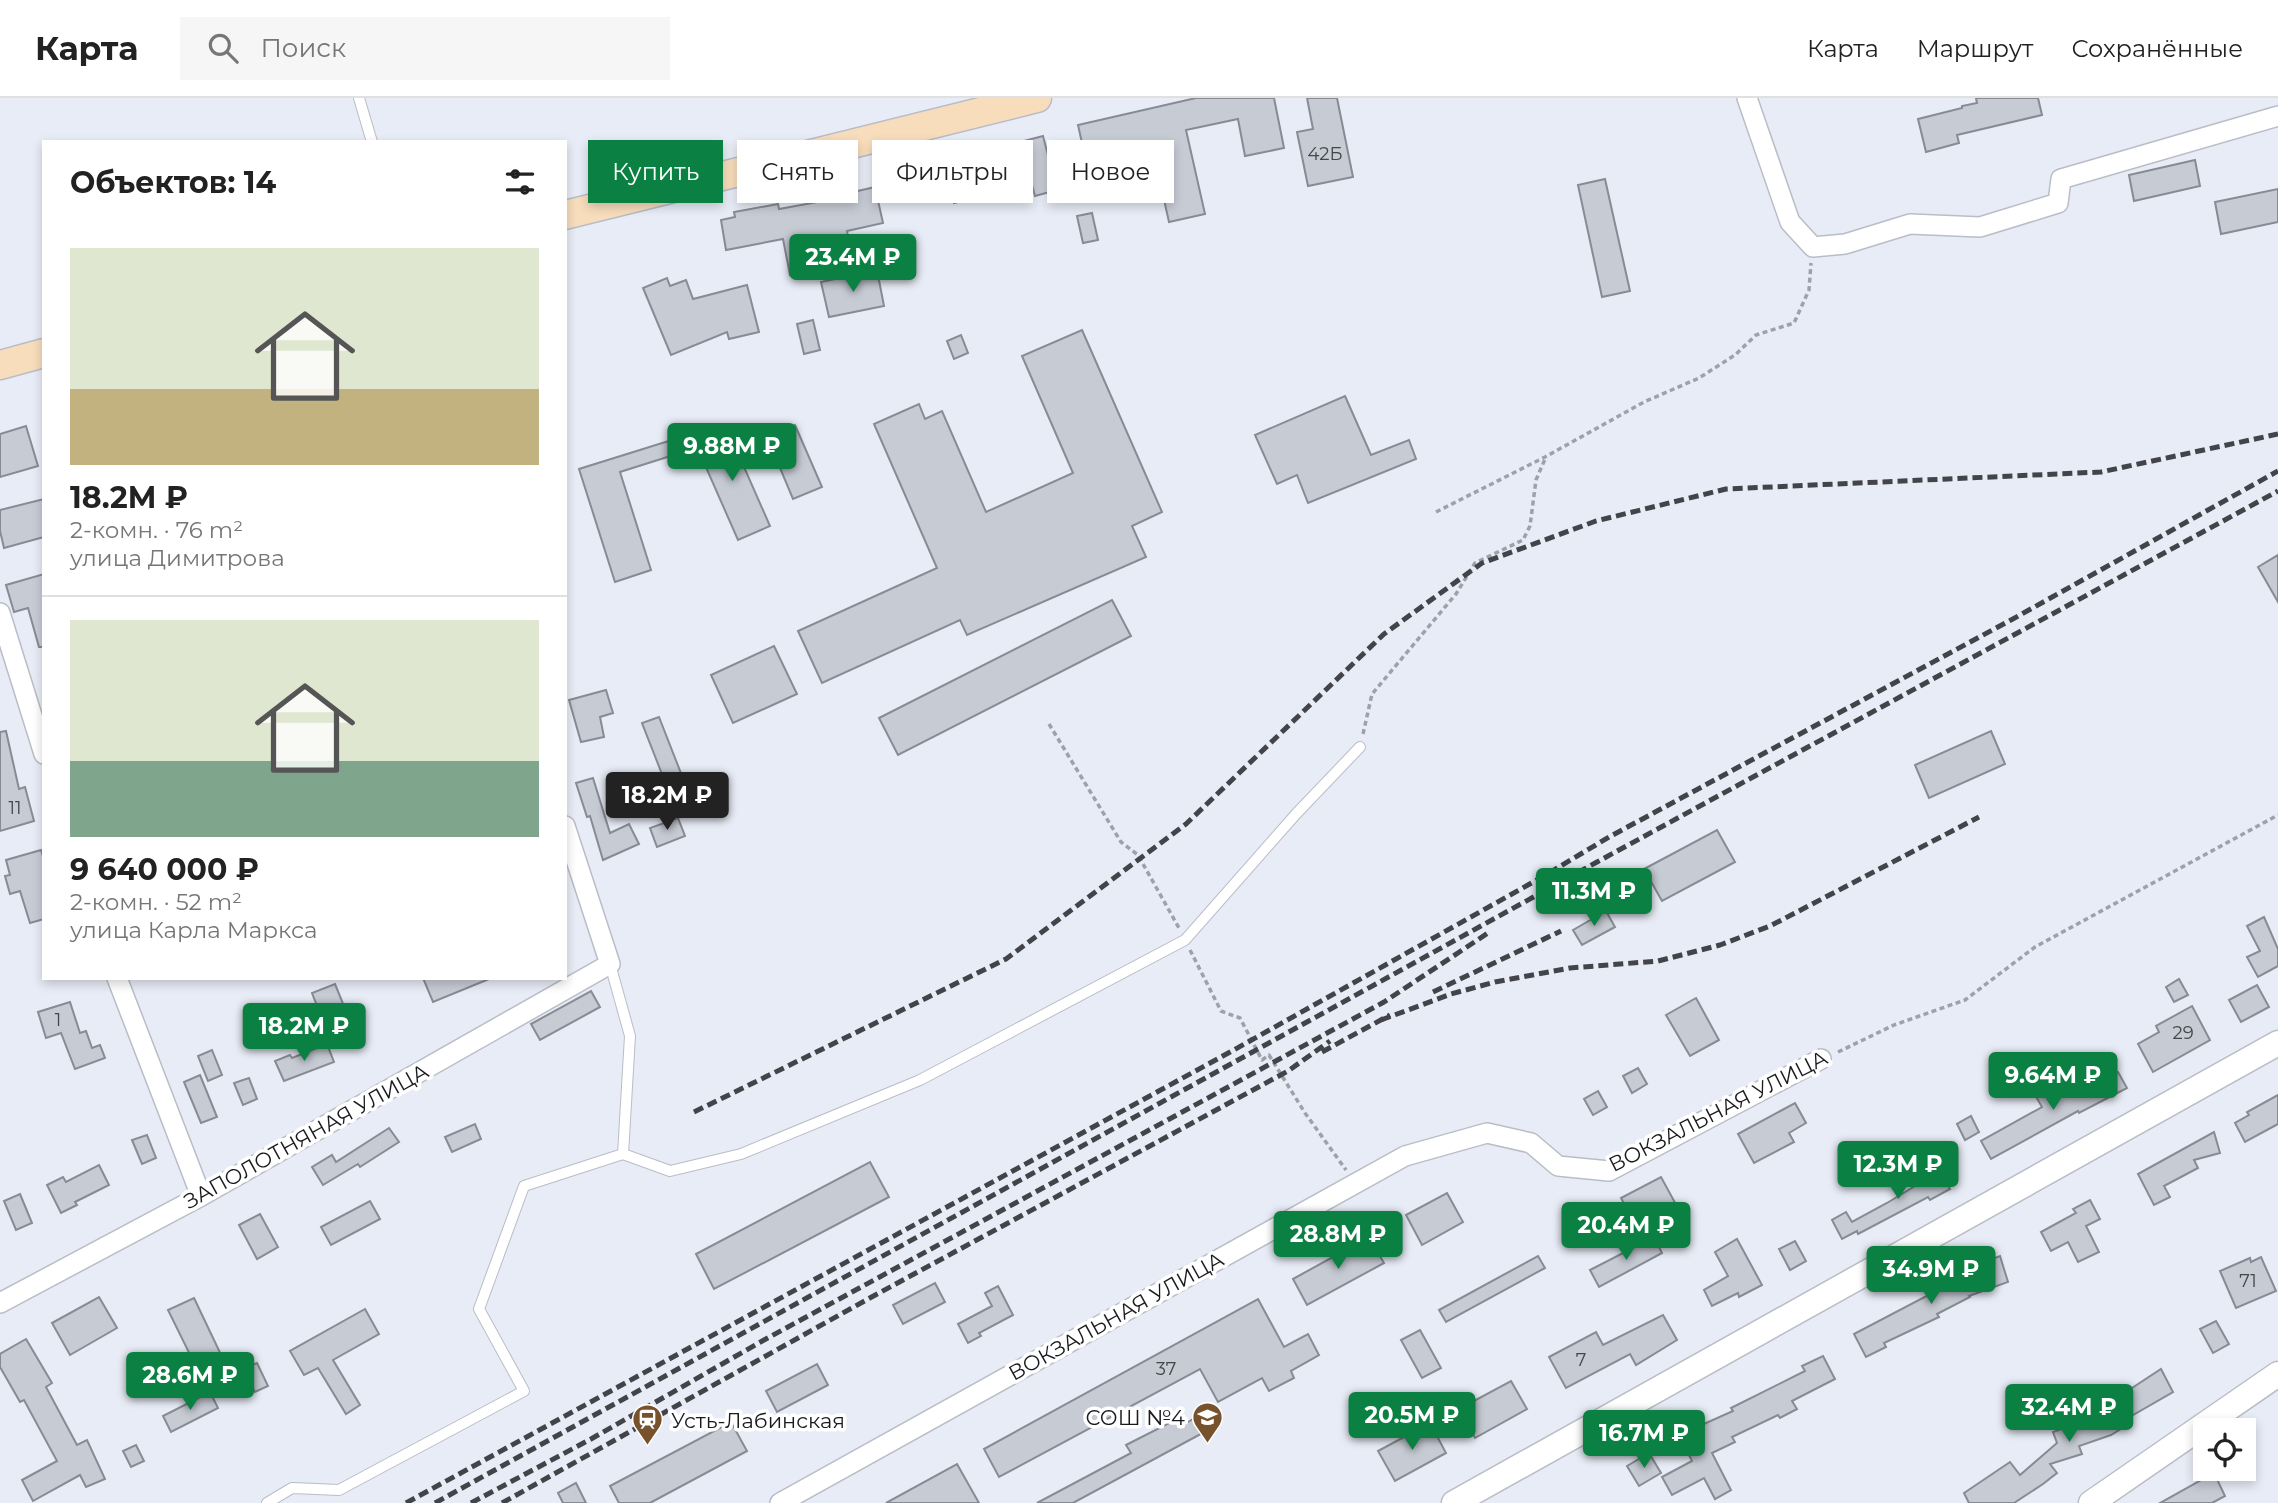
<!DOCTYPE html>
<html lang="ru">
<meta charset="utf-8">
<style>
:root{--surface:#fff;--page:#f6f6f6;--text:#222;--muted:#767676;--line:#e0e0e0;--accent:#0b8043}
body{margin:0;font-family:Montserrat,sans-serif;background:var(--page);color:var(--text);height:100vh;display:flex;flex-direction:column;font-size:26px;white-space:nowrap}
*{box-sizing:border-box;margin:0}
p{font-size:23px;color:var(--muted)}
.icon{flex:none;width:38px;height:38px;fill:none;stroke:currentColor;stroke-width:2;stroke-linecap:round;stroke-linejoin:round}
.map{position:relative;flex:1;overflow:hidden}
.side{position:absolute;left:42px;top:42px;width:525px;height:840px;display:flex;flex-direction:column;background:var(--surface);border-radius:0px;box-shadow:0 4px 10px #0003}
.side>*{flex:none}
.hud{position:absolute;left:588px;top:42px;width:665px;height:63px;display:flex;gap:14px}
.tools{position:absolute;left:2193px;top:1320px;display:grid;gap:14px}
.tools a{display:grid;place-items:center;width:63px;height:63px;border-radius:0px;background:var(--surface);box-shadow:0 4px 10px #0003;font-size:35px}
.price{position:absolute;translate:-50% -60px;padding:0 16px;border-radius:7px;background:var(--accent);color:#fff;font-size:23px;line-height:46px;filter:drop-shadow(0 2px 4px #0008)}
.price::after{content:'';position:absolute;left:50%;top:42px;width:21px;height:16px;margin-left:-10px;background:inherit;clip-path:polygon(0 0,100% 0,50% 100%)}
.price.current{background:#222;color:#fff}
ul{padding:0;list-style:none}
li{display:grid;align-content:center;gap:14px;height:371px;padding:0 28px}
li+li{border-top:2px solid var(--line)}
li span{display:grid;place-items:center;height:217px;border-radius:0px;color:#555}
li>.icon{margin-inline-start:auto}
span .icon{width:126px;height:126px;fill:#fffc;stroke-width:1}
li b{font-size:30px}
h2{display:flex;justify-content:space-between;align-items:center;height:84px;padding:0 28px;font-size:30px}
.tag{padding:0 24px;border-radius:0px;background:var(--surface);box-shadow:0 4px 10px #0003;font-size:24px;line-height:63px}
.tag.current{background:var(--accent);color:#fff}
header{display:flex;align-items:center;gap:42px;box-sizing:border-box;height:98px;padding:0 35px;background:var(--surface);border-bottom:2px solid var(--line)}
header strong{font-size:33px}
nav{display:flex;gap:38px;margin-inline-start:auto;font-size:24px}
.search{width:490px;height:63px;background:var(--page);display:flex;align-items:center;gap:18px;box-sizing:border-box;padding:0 24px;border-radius:0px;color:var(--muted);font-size:26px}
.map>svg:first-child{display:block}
</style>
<header>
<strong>Карта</strong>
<div class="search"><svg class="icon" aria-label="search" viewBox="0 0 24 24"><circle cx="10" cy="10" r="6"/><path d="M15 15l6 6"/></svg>Поиск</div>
<nav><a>Карта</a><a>Маршрут</a><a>Сохранённые</a></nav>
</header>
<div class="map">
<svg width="2278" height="1405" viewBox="0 0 2278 1405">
<rect width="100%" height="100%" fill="#e8ecf6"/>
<g fill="#c7cbd4" stroke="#878b93" stroke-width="2">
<polygon points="1196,0 1274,0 1284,50 1245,58 1238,21 1186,32 1205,116 1169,124 1152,48 1086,63 1078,27"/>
<polygon points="1307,0 1337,0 1353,79 1308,88 1297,34 1313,31"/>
<polygon points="1976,0 2038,0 2042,17 1957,37 1959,45 1926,54 1918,21 1962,10 1962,8 1977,5"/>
<polygon points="1043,38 1057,92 1035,98 1028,73 978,86 981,98 954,105 951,94 919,102 911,73"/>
<polygon points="2195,62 2200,88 2134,103 2129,77"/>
<polygon points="1605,81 1630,193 1602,199 1578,87"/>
<polygon points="875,89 883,125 847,133 849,143 818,150 822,171 790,177 783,141 726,152 721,122 735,119 734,114 778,106 779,111 823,103 823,101"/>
<polygon points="2278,91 2278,124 2221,136 2215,104"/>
<polygon points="1092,115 1098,142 1083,145 1077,118"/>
<polygon points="877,172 884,208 829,219 821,184"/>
<polygon points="667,180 670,188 686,182 693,201 747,187 759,234 729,241 727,234 671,257 643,190"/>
<polygon points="813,222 820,252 804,256 797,226"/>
<polygon points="1082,232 1162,414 1132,428 1146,459 967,537 960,522 822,585 798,533 937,470 874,326 919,306 925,321 942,313 986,414 1073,375 1022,258"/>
<polygon points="961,237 968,255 954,261 947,243"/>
<polygon points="1345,298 1371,357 1409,342 1416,361 1308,405 1297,377 1277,386 1255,337"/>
<polygon points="795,327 822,389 793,401 767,339"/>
<polygon points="26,328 38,368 0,379 0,336"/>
<polygon points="726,328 770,428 738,442 694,342"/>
<polygon points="675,341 680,355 620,374 651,472 615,484 579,371"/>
<polygon points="44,401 44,439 4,450 0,433 0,412"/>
<polygon points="2278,457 2278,504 2258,469"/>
<polygon points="44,476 44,549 39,549 28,510 14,514 6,487"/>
<polygon points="1112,502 1131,538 898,657 879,620"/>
<polygon points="774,548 797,596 733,625 711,577"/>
<polygon points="606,592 613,615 600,619 604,639 581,644 569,602"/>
<polygon points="659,619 684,683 667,689 642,625"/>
<polygon points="6,633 19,691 25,689 34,723 0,733 0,634"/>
<polygon points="1991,633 2005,666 1929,700 1915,667"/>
<polygon points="593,680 610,735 629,726 639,746 603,762 590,718 587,719 576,685"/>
<polygon points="678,720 685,738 657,749 650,730"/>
<polygon points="1717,732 1735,764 1662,803 1644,771"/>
<polygon points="41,752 44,762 44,821 30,825 20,793 10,796 5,778 10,777 6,762"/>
<polygon points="1606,813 1615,829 1582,847 1573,832"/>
<polygon points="2264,819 2278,851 2278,868 2258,879 2247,859 2260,853 2247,828"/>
<polygon points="423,880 489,880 489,881 433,904"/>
<polygon points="2179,881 2188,897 2174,904 2166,889"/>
<polygon points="335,886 346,913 323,923 312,895"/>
<polygon points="2257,887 2269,909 2241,924 2229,902"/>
<polygon points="591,893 600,909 540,942 531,926"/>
<polygon points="1696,900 1719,942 1690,958 1666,917"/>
<polygon points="70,904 80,935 86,933 92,950 100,947 105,960 75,971 61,935 46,940 38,914"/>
<polygon points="2192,908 2210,942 2153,974 2138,946 2159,934 2156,928"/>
<polygon points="327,946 334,964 284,983 275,963 290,957 292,960"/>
<polygon points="212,952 222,977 208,983 198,958"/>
<polygon points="1638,970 1647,986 1632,995 1623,978"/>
<polygon points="2118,974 2127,990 2079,1015 2078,1013 1991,1061 1981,1043 2042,1009 2035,997 2048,990 2051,996 2082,979 2088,990"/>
<polygon points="200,977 217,1019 201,1025 184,984"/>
<polygon points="249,980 257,1001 243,1007 234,985"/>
<polygon points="1598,993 1607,1009 1593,1017 1584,1001"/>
<polygon points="2278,997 2278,1026 2245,1044 2235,1025 2249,1017 2247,1014"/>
<polygon points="1795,1005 1806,1025 1789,1035 1794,1044 1754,1065 1738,1036"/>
<polygon points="1971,1018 1979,1034 1965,1042 1957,1026"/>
<polygon points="475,1026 481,1041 452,1054 445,1039"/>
<polygon points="389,1030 399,1044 360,1069 358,1066 323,1087 312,1069 332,1057 336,1064"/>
<polygon points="2214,1034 2220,1055 2194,1062 2198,1070 2164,1088 2170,1099 2154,1107 2138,1076"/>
<polygon points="147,1037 156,1060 142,1066 132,1042"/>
<polygon points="1934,1061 1950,1091 1930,1102 1928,1099 1858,1136 1857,1133 1842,1141 1832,1122 1846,1114 1852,1124 1887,1105 1920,1085 1913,1072"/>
<polygon points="870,1064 889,1099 714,1191 696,1156"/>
<polygon points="99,1067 109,1087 75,1104 77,1107 61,1115 47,1087 63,1079 66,1084"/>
<polygon points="1661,1079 1679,1112 1639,1134 1621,1100"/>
<polygon points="1447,1095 1463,1124 1422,1147 1406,1117"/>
<polygon points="20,1096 32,1125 16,1132 4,1103"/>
<polygon points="2090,1102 2100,1121 2086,1128 2099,1154 2078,1164 2068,1144 2051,1153 2041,1134 2076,1115 2073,1111"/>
<polygon points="370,1103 380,1121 331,1147 321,1129"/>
<polygon points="260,1116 278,1149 257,1161 239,1127"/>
<polygon points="1369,1139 1384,1165 1307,1207 1293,1181"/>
<polygon points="1654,1139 1662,1155 1599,1189 1590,1172"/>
<polygon points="1737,1141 1762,1187 1739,1199 1738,1195 1712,1208 1704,1192 1728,1178 1715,1154"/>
<polygon points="1795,1143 1806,1163 1790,1172 1779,1151"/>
<polygon points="1538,1158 1545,1170 1446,1224 1439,1212"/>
<polygon points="2000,1158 2008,1184 1969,1198 1970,1199 1937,1216 1939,1219 1884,1245 1886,1249 1866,1259 1854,1236 1980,1170 1979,1166"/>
<polygon points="2261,1159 2276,1193 2236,1210 2220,1173 2250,1160 2251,1164"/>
<polygon points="935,1185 945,1204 903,1226 893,1207"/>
<polygon points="998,1188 1013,1217 979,1235 981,1238 968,1245 958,1226 992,1208 985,1195"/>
<polygon points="99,1199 117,1230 70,1257 52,1225"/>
<polygon points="194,1200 224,1263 199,1275 168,1212"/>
<polygon points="1258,1201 1284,1249 1308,1236 1319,1257 1291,1273 1294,1280 1269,1293 1262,1280 1218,1304 1200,1271 999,1379 984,1351"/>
<polygon points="365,1211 379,1236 333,1262 360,1307 346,1316 318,1270 304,1277 290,1253"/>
<polygon points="1663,1217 1677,1242 1636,1267 1630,1256 1566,1290 1549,1259 1596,1234 1603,1247"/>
<polygon points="2216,1223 2229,1246 2213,1255 2200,1231"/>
<polygon points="1420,1232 1441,1270 1422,1280 1401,1242"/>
<polygon points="26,1241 52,1285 46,1289 77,1347 87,1342 105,1381 86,1389 80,1377 33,1403 22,1382 57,1363 24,1302 20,1304 0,1269 0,1256"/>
<polygon points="1823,1258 1835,1281 1792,1303 1797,1311 1780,1320 1778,1317 1732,1339 1735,1344 1712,1355 1731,1392 1715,1401 1704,1380 1672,1397 1662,1379 1692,1363 1679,1337 1733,1313 1731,1310 1805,1273 1802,1268"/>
<polygon points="257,1265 268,1288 255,1294 243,1271"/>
<polygon points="817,1266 828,1287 777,1314 766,1293"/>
<polygon points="2161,1271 2173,1294 2121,1324 2124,1329 2111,1337 2079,1348 2082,1356 2050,1366 2057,1375 2043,1386 2014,1405 1969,1405 1964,1395 2010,1364 2020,1377 2057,1345 2053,1334 2079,1325 2078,1323 2098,1315 2097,1313"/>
<polygon points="1511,1283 1527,1311 1475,1340 1459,1311"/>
<polygon points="210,1294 218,1310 171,1334 163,1318"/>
<polygon points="1202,1316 1210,1331 1073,1405 1037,1405 1131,1355 1126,1347 1177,1321 1181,1328"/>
<polygon points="731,1324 747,1353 650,1405 619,1405 610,1388"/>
<polygon points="1430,1325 1446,1355 1395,1383 1378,1353"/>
<polygon points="136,1347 144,1363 131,1369 123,1353"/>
<polygon points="1649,1355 1661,1375 1639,1388 1627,1368"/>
<polygon points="957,1366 979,1405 886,1405"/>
<polygon points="2214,1375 2225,1398 2212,1405 2160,1405"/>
<polygon points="576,1385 586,1405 563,1405 558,1395"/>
</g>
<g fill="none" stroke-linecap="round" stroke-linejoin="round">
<defs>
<g id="service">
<polyline points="359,0 372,44"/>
<polyline points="623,1056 670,1073 741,1056 920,982 1185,842 1296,716 1360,649"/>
<polyline points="267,1405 292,1390 339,1392 524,1293 479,1211 524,1088 623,1056 630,938 610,866"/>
</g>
<g id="minor">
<polyline points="1747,0 1790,124 1813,149 1845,146 1910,126 1980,129 2058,105 2061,81 2278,18"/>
<polyline points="0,515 44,656"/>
<polyline points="117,880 201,1098"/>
<polyline points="0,1205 201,1098 610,866 565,728"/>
<polyline points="780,1405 1405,1058 1487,1035 1531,1045 1558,1068 1609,1073 1821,961"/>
</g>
<g id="tertiary">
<polyline points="1454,1405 2278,945"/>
<polyline points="2091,1405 2278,1276"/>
</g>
<g id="secondary">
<polyline points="565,117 1037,0"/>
<polyline points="0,267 44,255"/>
</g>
</defs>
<use href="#service" stroke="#b9bdc6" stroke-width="12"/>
<use href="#minor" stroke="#b9bdc6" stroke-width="22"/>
<use href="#tertiary" stroke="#b9bdc6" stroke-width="27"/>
<use href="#secondary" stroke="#b9bdc6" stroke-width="31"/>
<g stroke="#9ea1a9" stroke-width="3.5" stroke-dasharray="5 3.5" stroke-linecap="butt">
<polyline points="1436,414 1545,359 1644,304 1699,280 1735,257 1756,237 1794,225 1809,192 1811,165"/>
<polyline points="1049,626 1121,744 1138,757 1179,830"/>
<polyline points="1363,636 1372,596 1456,496 1475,465 1523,442 1530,428 1536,382 1545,361"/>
<polyline points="1190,852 1221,913 1240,920 1262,962 1269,957 1305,1015 1346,1072"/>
<polyline points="1838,954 1894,927 1965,902 2035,849 2278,717"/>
</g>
<use href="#service" stroke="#fff" stroke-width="10"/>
<use href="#minor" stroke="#fff" stroke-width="19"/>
<use href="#tertiary" stroke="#fff" stroke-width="24"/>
<use href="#secondary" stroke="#f8ddbc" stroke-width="28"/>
<g stroke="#434449" stroke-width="5" stroke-dasharray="10 5" stroke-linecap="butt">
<polyline points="1433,894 1561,833"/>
<polyline points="1381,922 1451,896 1495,884 1570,870 1658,863 1720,847 1770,828 1979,719"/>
<polyline points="1322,954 1390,917"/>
<polyline points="694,1014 1006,861 1186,726 1384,536 1482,465 1596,423 1726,391 2101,374 2278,336"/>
<polyline points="406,1405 1232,953 1544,778 1609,739 2011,522 2278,373"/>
<polyline points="435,1405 1597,764 2278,393"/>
<polyline points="471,1405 591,1341 764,1242 1384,904 1491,833"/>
<polyline points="502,1405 868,1201 1288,973 1330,943"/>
</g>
</g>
<defs>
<symbol id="school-pin" viewBox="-11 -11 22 30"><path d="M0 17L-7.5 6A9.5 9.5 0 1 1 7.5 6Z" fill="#77522d" stroke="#fff"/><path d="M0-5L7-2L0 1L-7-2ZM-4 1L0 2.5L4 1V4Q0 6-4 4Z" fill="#fff"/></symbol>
<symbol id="station-pin" viewBox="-11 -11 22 30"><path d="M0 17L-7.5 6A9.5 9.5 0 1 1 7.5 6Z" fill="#77522d" stroke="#fff"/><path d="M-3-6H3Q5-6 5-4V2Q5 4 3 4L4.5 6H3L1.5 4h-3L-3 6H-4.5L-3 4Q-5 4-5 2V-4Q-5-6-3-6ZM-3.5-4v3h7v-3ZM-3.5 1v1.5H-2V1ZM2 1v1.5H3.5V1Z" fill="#fff"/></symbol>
</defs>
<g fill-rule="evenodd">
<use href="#school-pin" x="1190" y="1302" width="35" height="47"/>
<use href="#station-pin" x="630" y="1304" width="35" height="47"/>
</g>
<g text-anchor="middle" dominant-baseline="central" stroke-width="7" stroke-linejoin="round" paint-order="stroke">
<g font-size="18" fill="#44464b">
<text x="1325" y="56">42Б</text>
<text x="15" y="710">11</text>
<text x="58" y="922">1</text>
<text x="2183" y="935">29</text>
<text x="2248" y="1183">71</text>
<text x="1581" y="1262">7</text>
<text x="1166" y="1271">37</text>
</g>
<g font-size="21" fill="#191a1d" stroke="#fff">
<text transform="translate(1718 1013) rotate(-27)">ВОКЗАЛЬНАЯ УЛИЦА</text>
<text transform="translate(306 1038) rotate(-29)">ЗАПОЛОТНЯНАЯ УЛИЦА</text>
<text transform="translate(1116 1218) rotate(-29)">ВОКЗАЛЬНАЯ УЛИЦА</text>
</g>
<g font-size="21" fill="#191a1d" stroke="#fff" text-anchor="end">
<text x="1185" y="1319">СОШ №4</text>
<text x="671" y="1322" text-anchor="start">Усть-Лабинская</text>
</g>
</g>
</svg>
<div class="tools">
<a><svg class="icon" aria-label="locate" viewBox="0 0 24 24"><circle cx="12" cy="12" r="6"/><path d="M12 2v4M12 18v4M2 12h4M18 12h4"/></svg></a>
</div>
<b class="price" style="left:853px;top:196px">23.4M ₽</b>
<b class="price" style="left:732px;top:385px">9.88M ₽</b>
<b class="price current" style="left:667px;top:734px">18.2M ₽</b>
<b class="price" style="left:1594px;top:830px">11.3M ₽</b>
<b class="price" style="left:304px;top:965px">18.2M ₽</b>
<b class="price" style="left:2053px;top:1014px">9.64M ₽</b>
<b class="price" style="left:1898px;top:1103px">12.3M ₽</b>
<b class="price" style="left:1626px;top:1164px">20.4M ₽</b>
<b class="price" style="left:1338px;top:1173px">28.8M ₽</b>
<b class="price" style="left:1931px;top:1208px">34.9M ₽</b>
<b class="price" style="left:190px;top:1314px">28.6M ₽</b>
<b class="price" style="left:2069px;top:1346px">32.4M ₽</b>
<b class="price" style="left:1412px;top:1354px">20.5M ₽</b>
<b class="price" style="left:1644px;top:1372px">16.7M ₽</b>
<div class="hud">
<a class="tag current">Купить</a>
<a class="tag">Снять</a>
<a class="tag">Фильтры</a>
<a class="tag">Новое</a>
</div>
<section class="side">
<h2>Объектов: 14<svg class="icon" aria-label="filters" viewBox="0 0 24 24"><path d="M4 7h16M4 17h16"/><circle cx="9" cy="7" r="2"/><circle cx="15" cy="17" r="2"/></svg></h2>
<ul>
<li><span style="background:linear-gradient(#dfe7d0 65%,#c2b280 0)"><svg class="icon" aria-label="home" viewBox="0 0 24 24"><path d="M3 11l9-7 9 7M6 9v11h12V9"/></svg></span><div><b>18.2M ₽</b><p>2-комн. · 76 m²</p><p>улица Димитрова</p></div></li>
<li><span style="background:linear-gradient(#dfe7d0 65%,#7fa58c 0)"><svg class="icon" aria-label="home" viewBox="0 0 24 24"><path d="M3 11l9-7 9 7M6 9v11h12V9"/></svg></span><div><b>9 640 000 ₽</b><p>2-комн. · 52 m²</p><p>улица Карла Маркса</p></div></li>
</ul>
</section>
</div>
